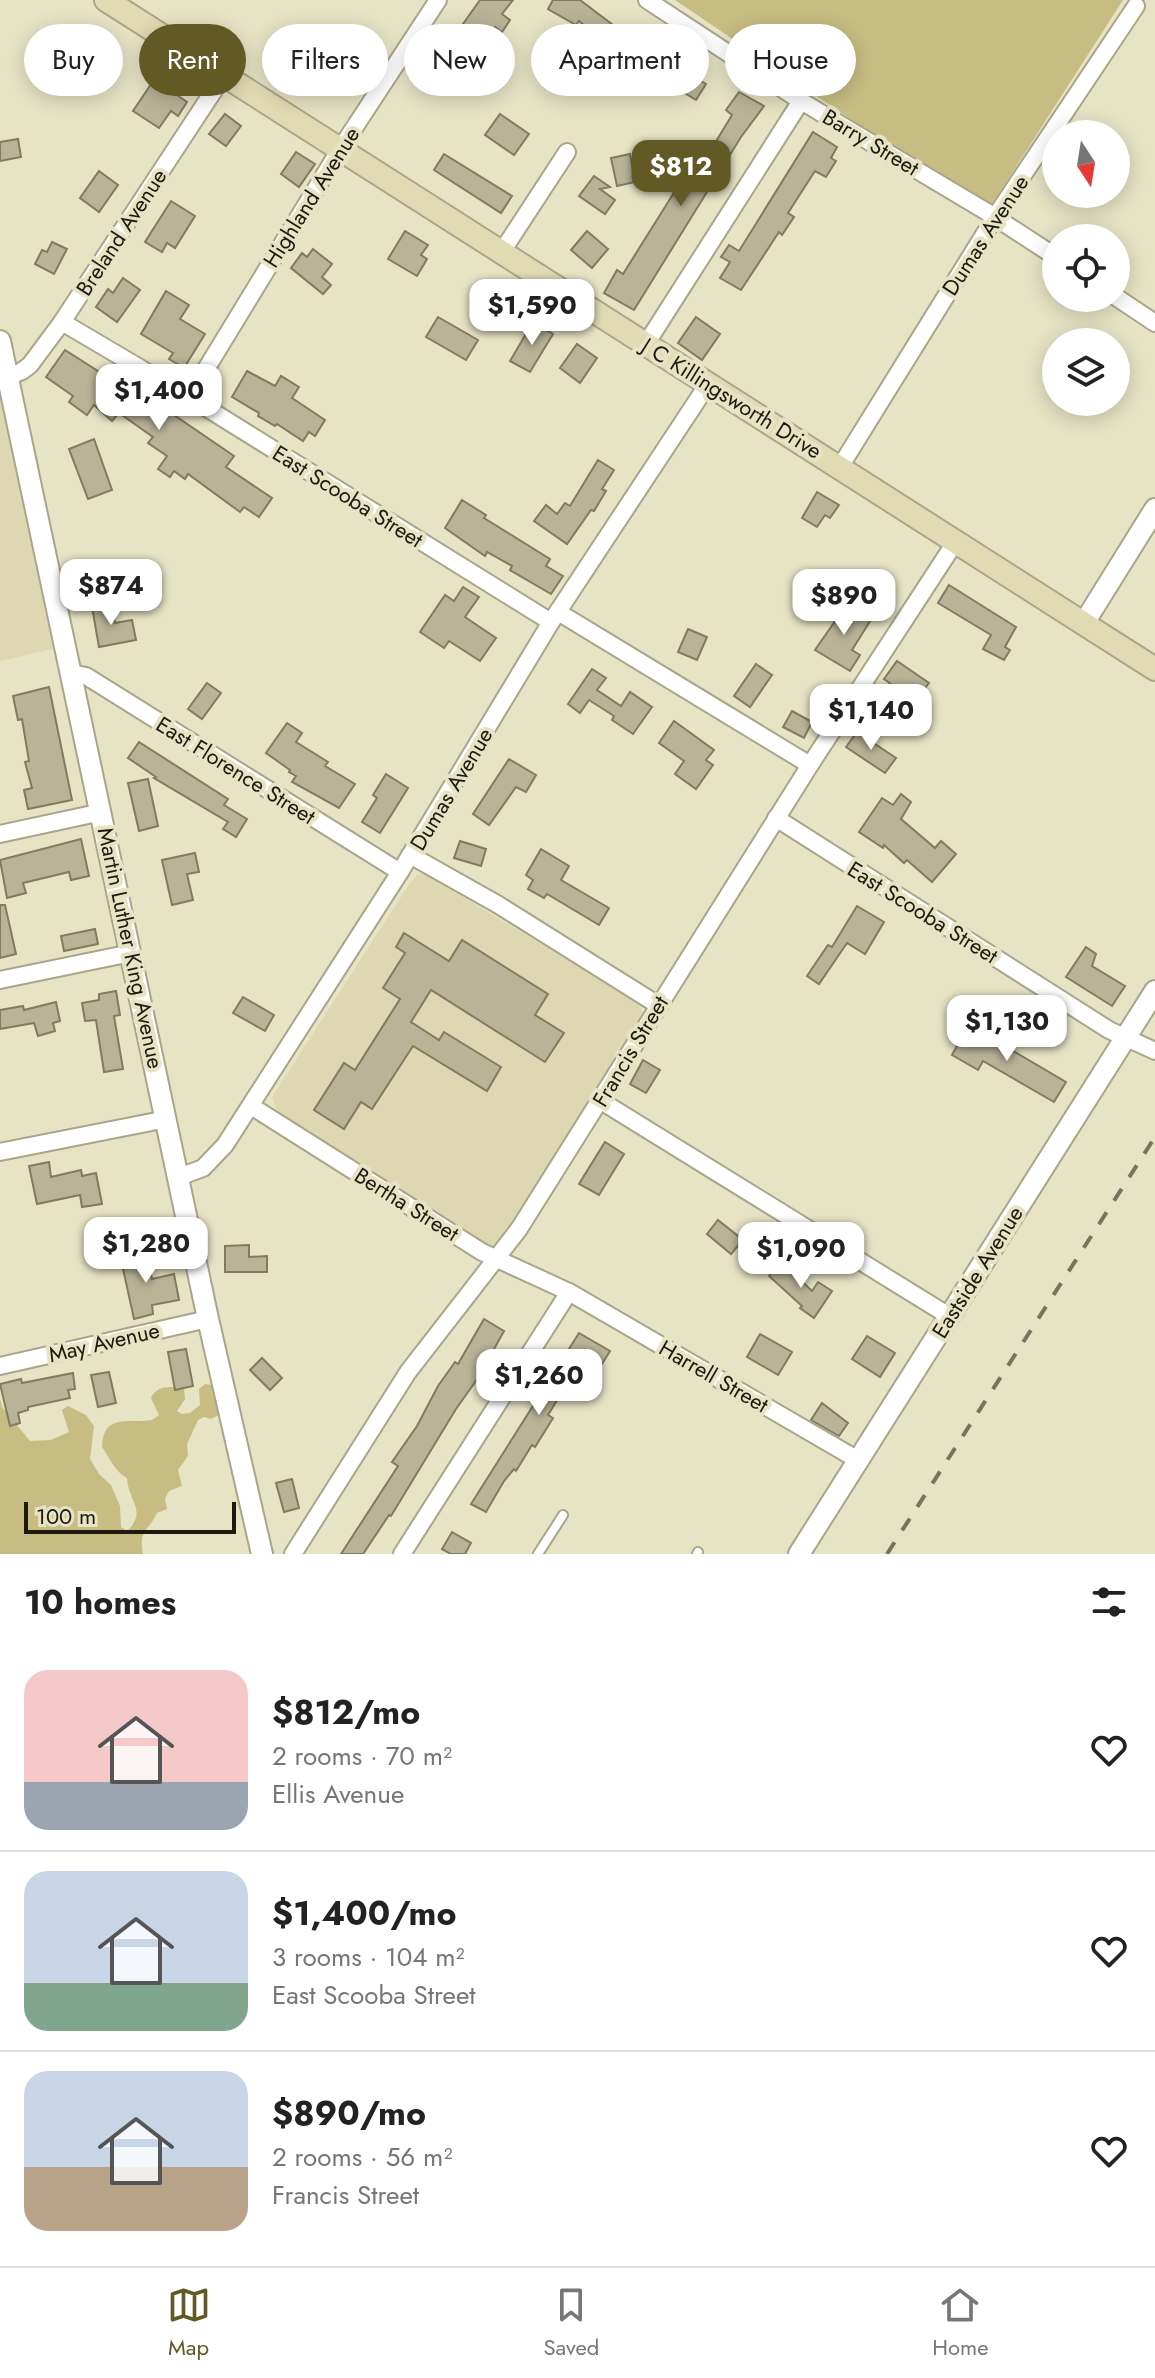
<!DOCTYPE html>
<meta charset="utf-8">
<style>
:root{--surface:#fff;--page:#f6f6f6;--text:#222;--muted:#767676;--line:#e0e0e0;--accent:#625925}
body{margin:0;font-family:Jost,sans-serif;background:var(--page);color:var(--text);height:100vh;display:flex;flex-direction:column;font-size:30px;white-space:nowrap}
*{box-sizing:border-box;margin:0}
p{font-size:26px;color:var(--muted)}
.icon{flex:none;width:44px;height:44px;fill:none;stroke:currentColor;stroke-width:2;stroke-linecap:round;stroke-linejoin:round}
.map{position:relative;height:1554px;overflow:hidden}
.sheet{display:flex;flex-direction:column;background:var(--surface);flex:1}
.sheet>*{flex:none}
.banner{position:absolute;left:24px;top:24px;width:1108px;height:72px;display:flex;gap:16px}
.needle{width:52px;rotate:168deg}
.tools{position:absolute;left:1042px;top:120px;display:grid;gap:16px}
.tools a{display:grid;place-items:center;width:88px;height:88px;border-radius:50%;background:var(--surface);box-shadow:0 4px 20px #0003;font-size:40px}
.scale{position:absolute;left:24px;bottom:20px;width:212px;box-sizing:border-box;padding-left:8px;border:4px solid #1c1a0f;border-top:0;font-size:22px;line-height:28px;white-space:nowrap;color:#1c1a0f;-webkit-text-stroke:6px #e7e3c5;paint-order:stroke}
.price{position:absolute;translate:-50% -68px;padding:0 18px;border-radius:16px;background:#fff;color:#222;font-size:26px;line-height:52px;filter:drop-shadow(0 2px 4px #0008)}
.price::after{content:'';position:absolute;left:50%;top:48px;width:24px;height:18px;margin-left:-12px;background:inherit;clip-path:polygon(0 0,100% 0,50% 100%)}
.price.on{background:var(--accent);color:#fff}
ul{padding:0;list-style:none}
li{display:flex;align-items:center;gap:24px;height:200px;padding:0 24px}
li+li{border-top:2px solid var(--line)}
li span{display:grid;place-items:center;flex:none;width:224px;height:160px;border-radius:24px;color:#555}
li>.icon{margin-inline-start:auto}
span .icon{width:96px;height:96px;fill:#fffc;stroke-width:1}
li b{font-size:34px}
h2{display:flex;justify-content:space-between;align-items:center;height:96px;padding:0 24px;font-size:34px}
.chip{padding:0 28px;border-radius:36px;background:var(--surface);box-shadow:0 4px 20px #0003;font-size:28px;line-height:72px}
.chip.on{background:var(--accent);color:#fff}
.menu{display:flex;justify-content:space-around;align-items:center;height:112px;border-top:2px solid var(--line);background:var(--surface);font-size:22px;color:var(--muted)}
.menu a{display:grid;justify-items:center;gap:4px}
.menu .on{color:var(--accent)}
.map>svg:first-child{display:block}
</style>
<div class="map">
<svg width="1155" height="1554" viewBox="0 0 1155 1554">
<rect width="100%" height="100%" fill="#e7e3c5"/>
<g fill="#ddd7b2">
<polygon points="0,397 53,649 0,661"/>
<polygon points="425,874 638,1003 644,1014 539,1187 494,1249 279,1113 272,1097 408,886 417,875"/>
</g>
<g fill="#c7bd83">
<polygon points="675,0 1123,0 987,212"/>
<path d="M205,1384L212,1385L219,1415L211,1419L204,1417L198,1420L187,1444L188,1456L178,1470L182,1486L169,1491L165,1499L167,1509L157,1513C149,1531 138,1529 143,1554H0V1399L2,1407L30,1441L51,1440L69,1432L62,1410L68,1406L86,1415L94,1426L90,1459L99,1474L111,1485L120,1506L121,1527L127,1531C148,1511 128,1501 127,1478C115,1472 110,1458 102,1447C103,1412 130,1424 152,1420L159,1415L151,1398C157,1385 172,1386 184,1389L185,1399L177,1411L182,1414L190,1413L200,1405L199,1389Z"/>
</g>
<g fill="#b9b498" stroke="#807b61" stroke-width="2">
<polygon points="480,0 513,0 502,14 510,20 502,32 495,27 462,80 436,62"/>
<polygon points="553,0 580,0 621,31 624,26 652,42 641,60 599,34 597,36 579,21 576,25 548,9"/>
<polygon points="683,70 706,84 696,100 673,86"/>
<polygon points="160,71 180,85 174,93 187,102 178,116 171,111 159,128 133,111"/>
<polygon points="739,92 764,106 741,137 634,310 604,293 617,270 623,274 680,183 696,162 701,166 732,115 726,110"/>
<polygon points="225,114 241,126 226,146 209,134"/>
<polygon points="500,114 529,134 514,155 485,135"/>
<polygon points="813,132 837,147 831,158 836,161 826,177 815,171 788,213 794,217 782,235 779,232 741,290 720,278 730,262 721,257 729,245 739,251"/>
<polygon points="18,139 21,157 0,161 0,142"/>
<polygon points="296,152 315,164 299,187 281,174"/>
<polygon points="444,154 512,196 501,213 434,170"/>
<polygon points="630,154 635,182 617,186 611,158"/>
<polygon points="99,171 118,185 99,212 80,198"/>
<polygon points="594,176 610,187 600,189 615,200 605,214 579,196"/>
<polygon points="171,201 195,216 175,248 167,243 162,252 145,242"/>
<polygon points="405,231 428,245 421,255 427,259 417,276 388,259"/>
<polygon points="587,231 608,249 592,268 571,250"/>
<polygon points="52,242 67,249 54,274 35,264 42,250 47,252"/>
<polygon points="313,249 332,264 322,277 331,285 323,294 291,268 302,253 307,257"/>
<polygon points="123,278 140,290 117,322 96,307 108,289 113,293"/>
<polygon points="166,291 189,305 180,319 205,334 184,368 169,359 173,353 141,334"/>
<polygon points="438,317 478,340 466,360 426,337"/>
<polygon points="696,317 720,334 702,360 678,343"/>
<polygon points="533,322 553,334 530,372 510,361"/>
<polygon points="577,344 597,358 580,383 560,368"/>
<polygon points="65,350 120,385 124,381 147,401 149,398 234,456 226,467 272,498 259,517 244,507 240,512 188,474 185,479 174,471 170,477 158,469 167,456 148,443 153,437 119,413 112,421 94,405 87,415 69,402 73,396 46,377"/>
<polygon points="247,371 275,386 281,376 299,387 292,398 325,420 315,436 309,432 303,441 277,424 275,426 258,416 259,413 232,397"/>
<polygon points="94,439 112,490 88,499 69,449"/>
<polygon points="598,460 614,470 602,489 606,491 594,511 591,510 567,544 534,521 546,505 557,514 565,503 570,506"/>
<polygon points="817,492 839,505 830,518 825,515 817,527 802,518"/>
<polygon points="462,500 486,515 484,518 550,559 546,566 563,576 551,594 510,570 512,566 487,552 485,556 445,528"/>
<polygon points="949,585 1016,627 1005,647 1010,650 1004,660 983,649 991,635 938,603"/>
<polygon points="463,587 479,597 465,617 496,638 480,661 449,641 444,648 420,632 445,595 454,601"/>
<polygon points="111,603 115,623 132,620 136,640 99,647 92,607"/>
<polygon points="847,604 872,618 852,650 860,655 850,671 815,650"/>
<polygon points="688,629 707,637 697,660 678,652"/>
<polygon points="897,661 929,683 915,701 884,679"/>
<polygon points="756,664 772,675 750,707 734,696"/>
<polygon points="592,669 606,678 597,690 621,706 630,692 652,707 633,734 612,720 614,716 589,700 580,713 568,704"/>
<polygon points="207,683 221,693 202,719 188,709"/>
<polygon points="49,687 72,800 28,809 24,790 32,788 25,762 29,761 22,719 18,720 13,696"/>
<polygon points="792,711 812,722 804,738 783,727"/>
<polygon points="674,721 714,750 706,760 713,765 696,789 675,774 684,761 659,743"/>
<polygon points="287,723 302,733 296,742 328,762 325,766 355,784 339,808 292,782 296,776 289,772 290,770 266,753"/>
<polygon points="857,732 896,758 885,773 846,747"/>
<polygon points="139,742 228,799 224,805 247,819 236,837 223,829 228,822 154,778 156,777 128,758"/>
<polygon points="509,759 536,775 526,792 516,787 489,825 473,814"/>
<polygon points="386,774 408,788 380,833 362,822 377,798 373,795"/>
<polygon points="148,779 158,826 139,831 128,783"/>
<polygon points="901,794 911,802 901,819 935,848 941,841 956,854 932,882 907,860 904,863 884,845 883,848 859,832 882,798 893,805"/>
<polygon points="81,839 89,876 71,880 69,872 23,883 26,893 7,898 0,860"/>
<polygon points="460,841 486,849 481,866 454,858"/>
<polygon points="541,849 569,866 561,880 609,908 599,925 547,894 544,898 528,889 533,880 526,875"/>
<polygon points="195,853 199,872 187,874 193,900 172,905 162,860"/>
<polygon points="0,905 5,905 16,954 0,958"/>
<polygon points="857,906 884,922 865,954 847,943 819,984 807,976 828,945 832,947"/>
<polygon points="95,929 98,944 64,951 61,936"/>
<polygon points="404,933 449,961 462,940 548,994 535,1015 564,1033 545,1062 431,990 411,1022 439,1040 444,1032 501,1067 487,1091 413,1046 372,1109 361,1102 344,1129 314,1110 344,1063 355,1070 400,999 383,988 405,953 396,947"/>
<polygon points="1086,947 1096,954 1092,966 1125,986 1112,1006 1066,977"/>
<polygon points="116,991 120,1015 114,1016 123,1069 104,1072 96,1020 85,1021 82,1003 99,1000 99,994"/>
<polygon points="243,997 274,1015 265,1031 233,1013"/>
<polygon points="56,1002 60,1021 53,1023 55,1031 38,1036 34,1023 0,1029 0,1010 23,1006 24,1010"/>
<polygon points="969,1025 1066,1082 1054,1102 983,1061 978,1070 952,1055"/>
<polygon points="643,1060 660,1070 646,1093 630,1084"/>
<polygon points="605,1142 624,1154 599,1195 579,1184"/>
<polygon points="49,1162 51,1177 81,1170 82,1176 96,1173 102,1204 82,1207 80,1195 37,1204 29,1166"/>
<polygon points="718,1220 743,1240 731,1254 707,1234"/>
<polygon points="249,1245 249,1257 267,1256 267,1272 225,1272 225,1246"/>
<polygon points="146,1250 152,1279 174,1274 179,1300 152,1305 153,1314 134,1319 120,1255"/>
<polygon points="782,1262 812,1291 818,1282 832,1291 814,1318 800,1308 802,1306 769,1276"/>
<polygon points="484,1319 504,1331 478,1378 456,1409 391,1516 389,1515 363,1554 341,1554 398,1466 392,1462 417,1426 438,1386 455,1362 458,1364"/>
<polygon points="579,1333 610,1351 602,1364 591,1358 584,1370 578,1366 548,1415 553,1418 535,1447 532,1445 516,1471 514,1469 504,1481 486,1512 471,1504"/>
<polygon points="760,1334 792,1352 778,1375 747,1357"/>
<polygon points="867,1336 895,1353 880,1377 852,1359"/>
<polygon points="186,1349 193,1386 175,1390 168,1352"/>
<polygon points="262,1358 282,1378 270,1390 250,1370"/>
<polygon points="109,1372 116,1403 98,1407 91,1375"/>
<polygon points="73,1373 75,1389 68,1390 70,1398 28,1407 28,1410 18,1413 20,1423 10,1426 0,1384 21,1379 22,1383"/>
<polygon points="822,1403 848,1423 839,1436 811,1420"/>
<polygon points="292,1479 299,1508 284,1512 276,1483"/>
<polygon points="452,1532 471,1543 465,1554 451,1554 442,1549"/>
</g>
<g fill="none" stroke-linecap="round" stroke-linejoin="round">
<defs>
<g id="service">
<polyline points="538,1554 563,1515"/>
<polyline points="697,1554 698,1552"/>
</g>
<g id="minor">
<polyline points="647,0 801,101 987,212 1056,257"/>
<polyline points="501,253 567,152"/>
<polyline points="1116,297 1155,323"/>
<polyline points="62,322 189,397 551,622"/>
<polyline points="646,344 801,101"/>
<polyline points="8,377 22,371 30,365 62,322 224,75"/>
<polyline points="189,397 339,151 438,0"/>
<polyline points="840,467 995,217 1136,6"/>
<polyline points="558,612 810,765"/>
<polyline points="71,673 86,676 400,872"/>
<polyline points="776,818 1109,1030 1155,1051"/>
<polyline points="0,834 102,812"/>
<polyline points="410,855 497,904 658,1005"/>
<polyline points="0,980 131,953"/>
<polyline points="601,1101 949,1316"/>
<polyline points="251,1106 482,1252 569,1292 858,1460"/>
<polyline points="0,1152 167,1119"/>
<polyline points="179,1177 203,1168 225,1145 400,872 551,622 708,384"/>
<polyline points="0,1366 208,1319"/>
<polyline points="293,1554 408,1372 519,1229 810,765 956,541"/>
<polyline points="402,1554 569,1292"/>
</g>
<g id="tertiary">
<polyline points="0,341 208,1319 262,1554"/>
<polyline points="1084,623 1155,509"/>
<polyline points="799,1554 1155,991"/>
</g>
<polyline id="secondary" points="106,0 1155,669"/>
</defs>
<use href="#service" stroke="#aaa58a" stroke-width="12"/>
<use href="#minor" stroke="#aaa58a" stroke-width="20"/>
<use href="#tertiary" stroke="#aaa58a" stroke-width="24"/>
<use href="#secondary" stroke="#aaa58a" stroke-width="26"/>
<use href="#service" stroke="#fff" stroke-width="8"/>
<use href="#minor" stroke="#fff" stroke-width="16"/>
<use href="#tertiary" stroke="#fff" stroke-width="20"/>
<use href="#secondary" stroke="#e1dbb3" stroke-width="22"/>
<polyline stroke="#777460" stroke-width="4" stroke-dasharray="14 14" stroke-linecap="butt" points="887,1554 1155,1137"/>
</g>
<g text-anchor="middle" dominant-baseline="central" stroke-width="8" stroke-linejoin="round" paint-order="stroke">
<g font-size="22" fill="#1c1a0f" stroke="#e7e3c5">
<text transform="translate(871 142) rotate(31)">Barry Street</text>
<text transform="translate(311 197) rotate(-58)">Highland Avenue</text>
<text transform="translate(121 232) rotate(-57)">Breland Avenue</text>
<text transform="translate(985 235) rotate(-57)">Dumas Avenue</text>
<text transform="translate(732 398) rotate(32)">J C Killingsworth Drive</text>
<text transform="translate(348 496) rotate(32)">East Scooba Street</text>
<text transform="translate(236 770) rotate(32)">East Florence Street</text>
<text transform="translate(451 789) rotate(-59)">Dumas Avenue</text>
<text transform="translate(923 912) rotate(32)">East Scooba Street</text>
<text transform="translate(131 948) rotate(78)">Martin Luther King Avenue</text>
<text transform="translate(630 1051) rotate(-59)">Francis Street</text>
<text transform="translate(407 1204) rotate(32)">Bertha Street</text>
<text transform="translate(977 1272) rotate(-58)">Eastside Avenue</text>
<text transform="translate(104 1342) rotate(-13)">May Avenue</text>
<text transform="translate(714 1376) rotate(30)">Harrell Street</text>
</g>
</g>
</svg>
<div class="tools">
<a><svg class="needle" viewBox="-14 -14 28 28"><path d="M0-13l5 13h-10z" fill="#e53935"/><path d="M0 13l5-13h-10z" fill="#767676"/></svg></a>
<a><svg class="icon" aria-label="locate" viewBox="0 0 24 24"><circle cx="12" cy="12" r="6"/><path d="M12 2v4M12 18v4M2 12h4M18 12h4"/></svg></a>
<a><svg class="icon" aria-label="layers" viewBox="0 0 24 24"><path d="M12 4l9 5-9 5-9-5zM3 14l9 5 9-5"/></svg></a>
</div>
<div class="scale">100 m</div>
<b class="price on" style="left:681px;top:208px">$812</b>
<b class="price" style="left:532px;top:347px">$1,590</b>
<b class="price" style="left:159px;top:432px">$1,400</b>
<b class="price" style="left:111px;top:627px">$874</b>
<b class="price" style="left:844px;top:637px">$890</b>
<b class="price" style="left:871px;top:752px">$1,140</b>
<b class="price" style="left:1007px;top:1063px">$1,130</b>
<b class="price" style="left:146px;top:1285px">$1,280</b>
<b class="price" style="left:801px;top:1290px">$1,090</b>
<b class="price" style="left:539px;top:1417px">$1,260</b>
<div class="banner">
<a class="chip">Buy</a>
<a class="chip on">Rent</a>
<a class="chip">Filters</a>
<a class="chip">New</a>
<a class="chip">Apartment</a>
<a class="chip">House</a>
</div>
</div>
<section class="sheet">
<h2>10 homes<svg class="icon" aria-label="filters" viewBox="0 0 24 24"><path d="M4 7h16M4 17h16"/><circle cx="9" cy="7" r="2"/><circle cx="15" cy="17" r="2"/></svg></h2>
<ul>
<li><span style="background:linear-gradient(#f6c9c9 70%,#9aa5b1 0)"><svg class="icon" aria-label="home" viewBox="0 0 24 24"><path d="M3 11l9-7 9 7M6 9v11h12V9"/></svg></span><div><b>$812/mo</b><p>2 rooms · 70 m²</p><p>Ellis Avenue</p></div><svg class="icon" aria-label="heart" viewBox="0 0 24 24"><path d="M12 20l-8-8c-3-5 5-10 8-4 3-6 11-1 8 4z"/></svg></li>
<li><span style="background:linear-gradient(#c9d6e8 70%,#7fa58c 0)"><svg class="icon" aria-label="home" viewBox="0 0 24 24"><path d="M3 11l9-7 9 7M6 9v11h12V9"/></svg></span><div><b>$1,400/mo</b><p>3 rooms · 104 m²</p><p>East Scooba Street</p></div><svg class="icon" aria-label="heart" viewBox="0 0 24 24"><path d="M12 20l-8-8c-3-5 5-10 8-4 3-6 11-1 8 4z"/></svg></li>
<li><span style="background:linear-gradient(#c9d6e8 60%,#b9a48a 0)"><svg class="icon" aria-label="home" viewBox="0 0 24 24"><path d="M3 11l9-7 9 7M6 9v11h12V9"/></svg></span><div><b>$890/mo</b><p>2 rooms · 56 m²</p><p>Francis Street</p></div><svg class="icon" aria-label="heart" viewBox="0 0 24 24"><path d="M12 20l-8-8c-3-5 5-10 8-4 3-6 11-1 8 4z"/></svg></li>
</ul>
</section>
<nav class="menu">
<a class="on"><svg class="icon" aria-label="map" viewBox="0 0 24 24"><path d="M3 6l6-2 6 2 6-2v14l-6 2-6-2-6 2zM9 4v14M15 6v14"/></svg>Map</a>
<a><svg class="icon" aria-label="saved" viewBox="0 0 24 24"><path d="M7 4h10v16l-5-4-5 4z"/></svg>Saved</a>
<a><svg class="icon" aria-label="home" viewBox="0 0 24 24"><path d="M3 11l9-7 9 7M6 9v11h12V9"/></svg>Home</a>
</nav>
